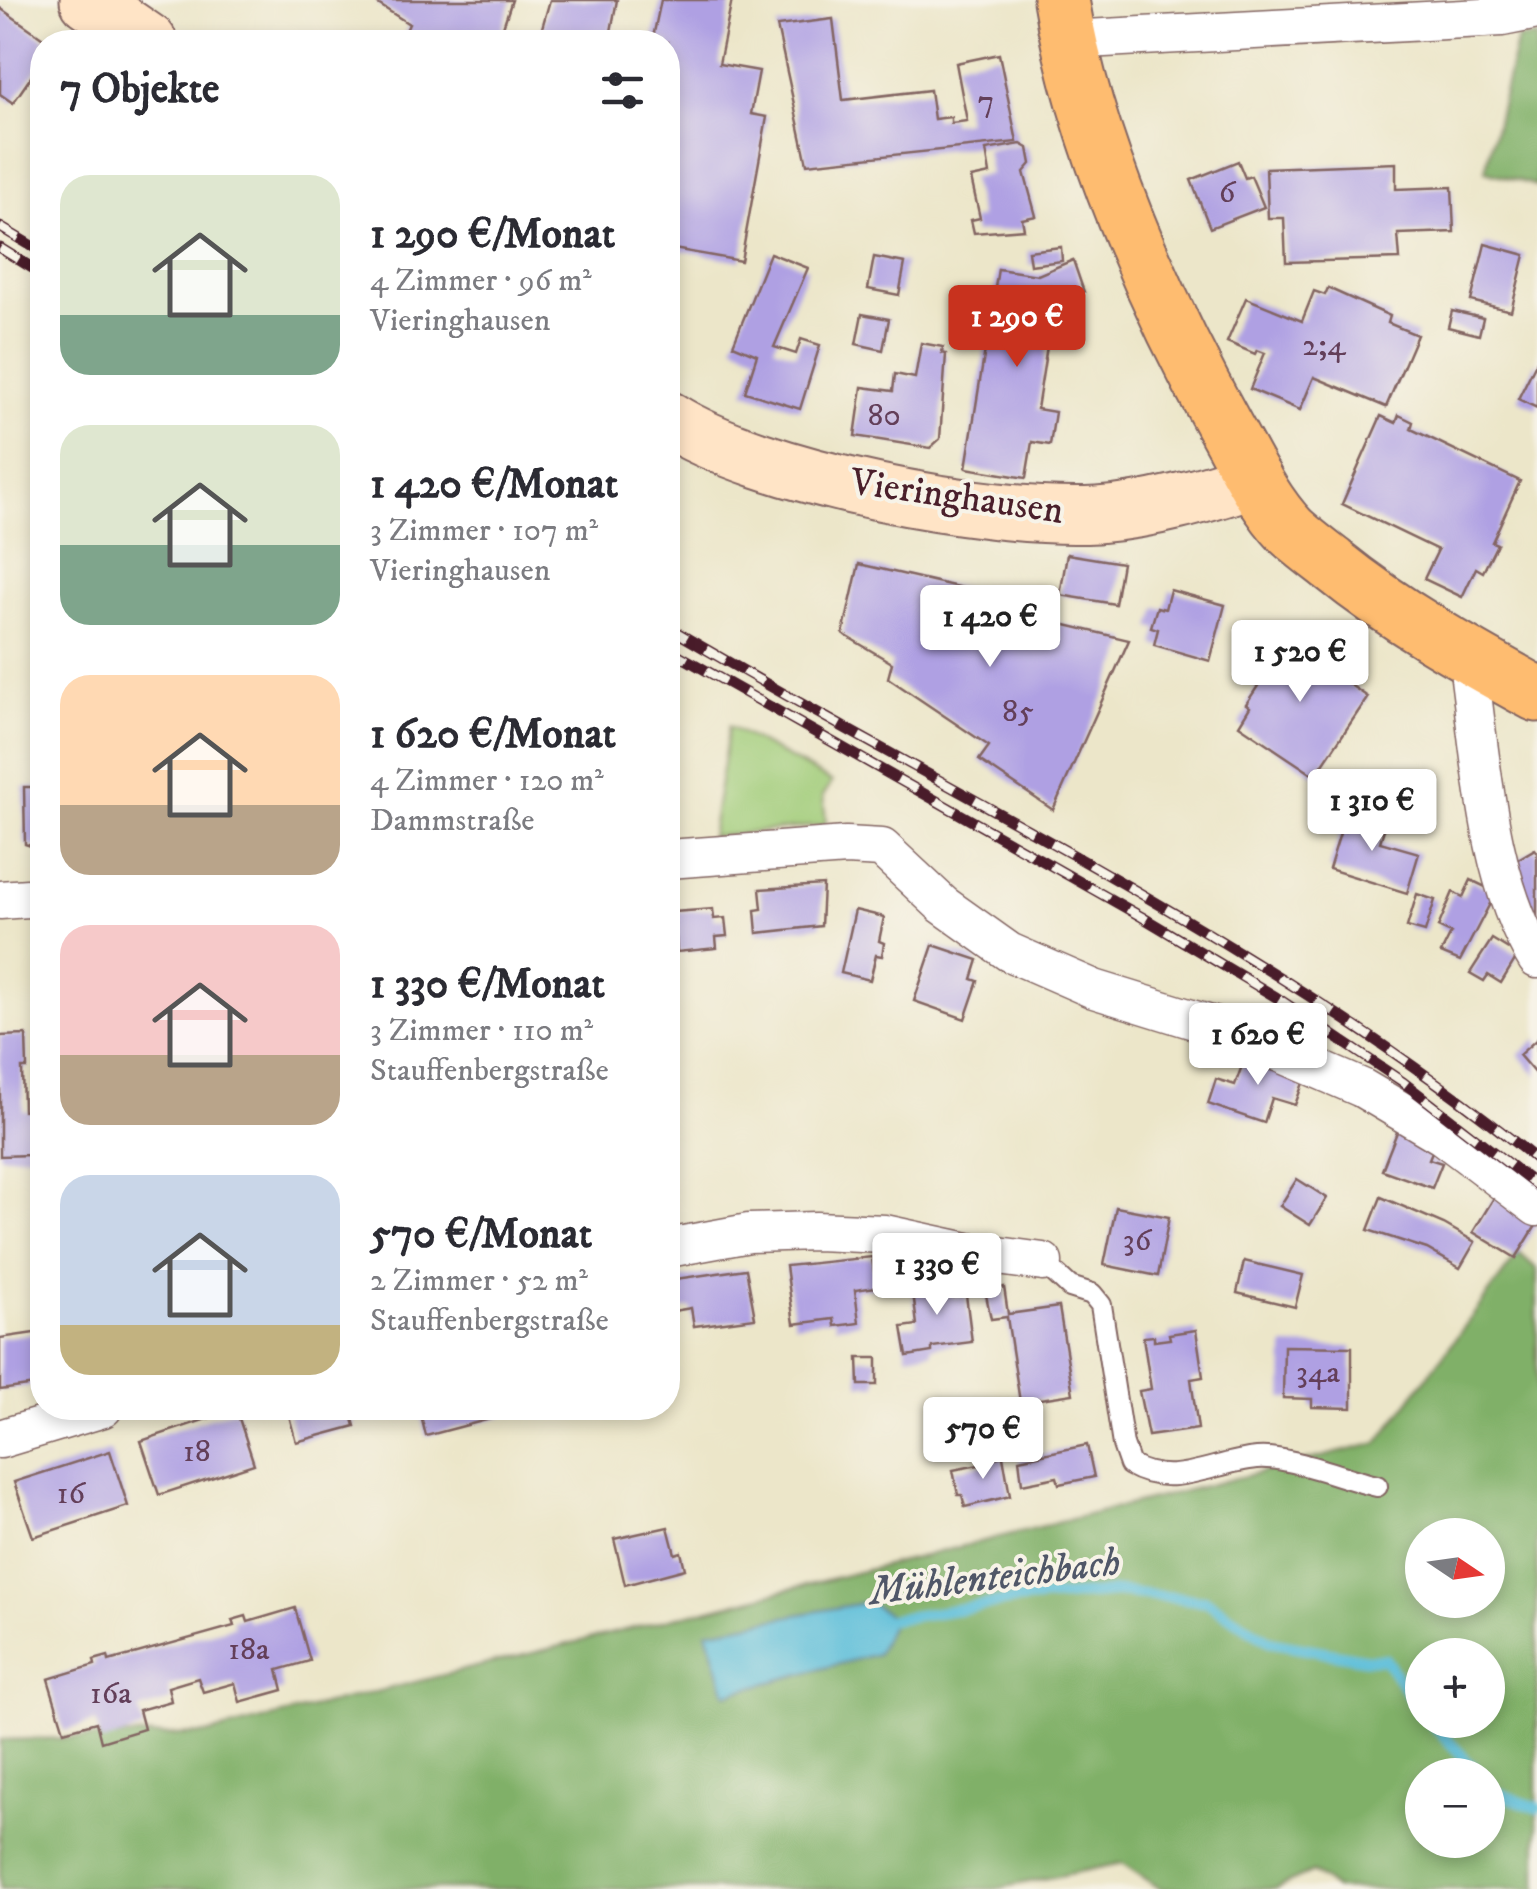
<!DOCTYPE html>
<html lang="de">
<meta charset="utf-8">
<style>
:root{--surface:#fff;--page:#f2f2f3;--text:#2b2b33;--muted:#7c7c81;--accent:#c8321e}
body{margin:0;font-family:"IM FELL DW Pica",serif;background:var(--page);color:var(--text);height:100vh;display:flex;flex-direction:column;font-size:38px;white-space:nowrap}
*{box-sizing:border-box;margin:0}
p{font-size:32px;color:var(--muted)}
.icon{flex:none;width:55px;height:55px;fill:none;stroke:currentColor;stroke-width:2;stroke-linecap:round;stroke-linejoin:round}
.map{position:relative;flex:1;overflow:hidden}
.drawer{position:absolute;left:30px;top:30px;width:650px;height:1390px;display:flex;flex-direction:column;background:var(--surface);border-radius:40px;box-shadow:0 5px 15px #0003}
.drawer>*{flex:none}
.needle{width:65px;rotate:103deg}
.tools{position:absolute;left:1405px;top:1518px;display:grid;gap:20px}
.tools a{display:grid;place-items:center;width:100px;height:100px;border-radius:50%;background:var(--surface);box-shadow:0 5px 15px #0003;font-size:50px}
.price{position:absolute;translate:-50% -85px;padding:0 22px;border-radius:10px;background:#fff;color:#222;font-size:32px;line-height:65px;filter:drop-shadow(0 2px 5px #0008)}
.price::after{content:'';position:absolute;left:50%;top:60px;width:30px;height:22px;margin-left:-15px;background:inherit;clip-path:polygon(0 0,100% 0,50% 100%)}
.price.selected{background:var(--accent);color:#fff}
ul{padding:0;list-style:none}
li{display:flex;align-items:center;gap:30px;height:250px;padding:0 30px}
li span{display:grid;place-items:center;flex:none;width:280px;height:200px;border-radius:30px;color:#555}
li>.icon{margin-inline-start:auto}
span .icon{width:120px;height:120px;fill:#fffc;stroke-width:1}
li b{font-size:42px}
h2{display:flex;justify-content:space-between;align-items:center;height:120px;padding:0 30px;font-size:42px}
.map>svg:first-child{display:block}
</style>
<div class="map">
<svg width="1537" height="1889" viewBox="0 0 1537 1889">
<rect width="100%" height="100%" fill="#f7f3e8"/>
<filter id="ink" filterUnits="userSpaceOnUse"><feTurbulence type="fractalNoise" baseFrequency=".01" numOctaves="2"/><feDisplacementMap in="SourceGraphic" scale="20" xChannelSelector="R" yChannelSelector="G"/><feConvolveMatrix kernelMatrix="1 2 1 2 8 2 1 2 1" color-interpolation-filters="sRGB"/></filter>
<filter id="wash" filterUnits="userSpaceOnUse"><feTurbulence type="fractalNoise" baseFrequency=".0048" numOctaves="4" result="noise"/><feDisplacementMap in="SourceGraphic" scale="40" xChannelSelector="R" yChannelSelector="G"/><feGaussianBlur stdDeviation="2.25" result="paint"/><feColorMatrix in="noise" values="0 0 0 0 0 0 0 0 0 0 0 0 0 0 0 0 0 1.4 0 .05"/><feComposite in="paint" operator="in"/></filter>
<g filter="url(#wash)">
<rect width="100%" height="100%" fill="#ece6c9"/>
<polygon fill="#a0cc78" stroke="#757652" stroke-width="2.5" points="729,726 832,782 823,796 826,821 824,825 711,837"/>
<g fill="#80b068" stroke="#65684a" stroke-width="2.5" fill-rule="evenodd">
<polygon points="1537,37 1537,186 1485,171 1517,39"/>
<path d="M1519,1253L1537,1269V1889H1335L1313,1872L1274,1889H1161L1122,1863L995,1889H0V1740L206,1734L1378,1443ZM1422,1535H1488V1600H1422ZM1422,1655H1488V1720H1422ZM1422,1775H1488V1840H1422Z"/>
</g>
<polygon fill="#5bbed9" stroke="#526e82" stroke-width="2.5" points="868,1602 894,1618 877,1654 726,1694 707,1631"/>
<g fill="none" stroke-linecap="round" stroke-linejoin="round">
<g stroke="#5bbed9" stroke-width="11">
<polyline points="882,1621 1017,1600 1122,1592 1206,1601 1271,1642 1365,1659 1385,1659 1422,1714"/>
<polyline points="1429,1720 1480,1775"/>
<polyline points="1488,1784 1495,1792 1537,1808"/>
</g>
</g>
<g id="blocks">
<g fill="#afa0e3">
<polygon points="379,0 512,0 502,30 511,31 507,42 401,42 409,24 378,4"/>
<polygon points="550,0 617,0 609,42 538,42"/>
<polygon points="661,0 732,0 719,64 759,71 751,114 767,117 741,261 668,248 668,42 652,42"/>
<polygon points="0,8 49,42 42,42 42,61 13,103 0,94"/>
<polygon points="833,19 843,100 930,90 934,119 951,117 951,123 967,121 956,63 999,54 1017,142 807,164 777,26"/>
<polygon points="1021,144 1028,148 1031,164 1024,172 1036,216 1022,219 1024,229 974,233 971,220 980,218 971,178 990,174 986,150"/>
<polygon points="1238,161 1245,178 1251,176 1264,207 1210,228 1191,180"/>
<polygon points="1396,163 1396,189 1452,187 1454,232 1398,234 1400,259 1286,262 1284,218 1268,218 1266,168"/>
<polygon points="1485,244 1525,255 1511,311 1471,301"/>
<polygon points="1061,247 1062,261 1030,265 1028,251"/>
<polygon points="770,253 808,268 774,347 796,354 801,339 820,345 800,409 745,392 757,355 733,345"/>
<polygon points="874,257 905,263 899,295 868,289"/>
<polygon points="1073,260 1084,292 1054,303 1037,409 1055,412 1050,445 1032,442 1026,478 966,468 998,269 1038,275"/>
<polygon points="1328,288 1390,316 1388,323 1417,335 1386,407 1314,377 1300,410 1250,389 1265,353 1257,350 1255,354 1227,342 1246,298 1302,321 1314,291 1325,295"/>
<polygon points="1452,311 1483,318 1479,335 1448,327"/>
<polygon points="862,314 889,319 883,350 856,344"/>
<polygon points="921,343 943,347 942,353 946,354 940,439 930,448 855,436 862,387 893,391 895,374 915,378"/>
<polygon points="1537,361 1537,408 1518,399"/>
<polygon points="1399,415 1413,422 1411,429 1520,481 1492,542 1497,544 1483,572 1476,568 1462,597 1424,579 1438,550 1342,504 1381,416 1396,423"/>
<polygon points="1067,554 1122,563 1115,604 1060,595"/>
<polygon points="859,564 1031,604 1028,616 1129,640 1053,810 979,760 989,746 888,678 892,663 843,634"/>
<polygon points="1170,590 1225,605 1210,661 1154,645 1158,629 1151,627 1157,607 1165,609"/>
<polygon points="1270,633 1280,639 1285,635 1302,647 1302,652 1368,697 1315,776 1239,725 1250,707 1246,704 1258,686 1253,683 1267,663 1260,658"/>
<polygon points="24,787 38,787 38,795 42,794 42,848 40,849 25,844"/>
<polygon points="1352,808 1386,823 1380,842 1419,853 1407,893 1329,869 1341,830 1345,831"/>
<polygon points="1535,849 1537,852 1537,930 1508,865"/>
<polygon points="1471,880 1496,892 1460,961 1441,953 1451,933 1438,927 1453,892 1463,897"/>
<polygon points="823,885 821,926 757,933 755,910 762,909 760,889"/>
<polygon points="1417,894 1435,900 1425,932 1407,927"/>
<polygon points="713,909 714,919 725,918 727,936 716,937 717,948 677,952 674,912"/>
<polygon points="855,910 884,917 879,941 884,943 882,956 876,955 870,980 841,973"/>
<polygon points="1492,939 1518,955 1501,983 1488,975 1484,981 1470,973"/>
<polygon points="933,945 978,960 972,979 978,981 965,1019 914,1001"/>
<polygon points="26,1035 27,1068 22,1068 23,1111 42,1110 42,1145 30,1146 30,1155 0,1156 0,1036"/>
<polygon points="1537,1039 1537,1076 1519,1055"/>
<polygon points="1247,1052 1307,1072 1295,1105 1272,1098 1264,1123 1208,1104 1216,1079 1235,1085"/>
<polygon points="1399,1127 1436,1142 1429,1159 1442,1163 1432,1188 1382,1170"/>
<polygon points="1297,1179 1327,1198 1310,1225 1280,1206"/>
<polygon points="1495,1196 1537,1224 1516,1258 1473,1232"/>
<polygon points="1381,1197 1444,1224 1475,1242 1460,1268 1427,1249 1368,1230"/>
<polygon points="1116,1207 1169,1217 1158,1276 1104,1265"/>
<polygon points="872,1257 876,1287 855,1290 859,1323 835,1326 834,1319 794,1324 786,1266"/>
<polygon points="1244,1261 1303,1275 1295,1307 1237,1293"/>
<polygon points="746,1269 755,1318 694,1326 691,1308 668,1312 668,1280"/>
<polygon points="950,1278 953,1297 966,1295 972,1342 932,1347 932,1352 907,1356 902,1327 917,1325 912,1284"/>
<polygon points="1004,1287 1008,1314 1059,1307 1073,1394 1020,1402 1007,1317 991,1319 985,1290"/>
<polygon points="1196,1330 1203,1377 1191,1379 1198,1429 1148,1436 1139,1391 1151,1389 1143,1337 1154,1336 1154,1341 1170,1339 1169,1334"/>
<polygon points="41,1332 42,1384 0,1390 0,1338"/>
<polygon points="1284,1346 1352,1347 1352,1408 1312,1407 1312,1399 1283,1398"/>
<polygon points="858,1358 877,1358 877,1385 859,1385"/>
<polygon points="287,1408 350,1408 355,1426 296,1442"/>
<polygon points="419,1408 503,1408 505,1415 426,1436"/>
<polygon points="236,1409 254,1464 159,1495 141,1441"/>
<polygon points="1087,1445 1094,1477 1059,1484 1057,1477 1022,1484 1019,1459"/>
<polygon points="110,1451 128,1506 33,1537 14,1482"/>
<polygon points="1003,1456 1010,1496 965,1507 962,1495 958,1495 953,1470 989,1463 988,1459"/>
<polygon points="668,1527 675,1554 681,1552 685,1569 625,1585 614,1539"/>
<polygon points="295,1608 310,1661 278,1670 283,1690 240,1702 235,1683 203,1692 198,1678 168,1687 171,1701 139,1710 144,1729 101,1742 96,1722 64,1731 48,1679 95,1665 94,1660 108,1656 109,1661 234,1626 232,1620 246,1616 248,1622"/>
</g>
</g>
</g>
<g filter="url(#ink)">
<use href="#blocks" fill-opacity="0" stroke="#836562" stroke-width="2.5"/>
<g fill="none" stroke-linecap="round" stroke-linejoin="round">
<defs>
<path id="lane" d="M1043,1262L1070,1287L1092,1294L1101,1305L1123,1445L1130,1465C1173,1490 1212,1462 1257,1458C1288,1455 1344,1479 1377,1486"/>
<g id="street">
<polyline points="1067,40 1502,17 1537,10"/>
<path d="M1467,656C1481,752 1486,877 1537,959"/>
<polyline points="668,859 846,846 882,848 943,905 1009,952 1094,989 1230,1031 1362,1088 1443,1136 1537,1207"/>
<polyline points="0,900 42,897"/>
<polyline points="668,1248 749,1233 816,1231 885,1234 968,1252 1043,1262"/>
<polyline points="0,1439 103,1408"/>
</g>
<g id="secondary">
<polyline points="88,0 149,42"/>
<path d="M668,419C760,478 987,521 1097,515C1152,511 1202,496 1254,479"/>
</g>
<path id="primary" d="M1061,0C1084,141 1157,305 1226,429C1245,463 1264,503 1291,531C1304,543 1319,554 1333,565C1396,616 1466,655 1537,694"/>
</defs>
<use href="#lane" stroke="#836562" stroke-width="24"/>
<use href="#street" stroke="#836562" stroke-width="41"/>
<use href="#secondary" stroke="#836562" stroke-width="59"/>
<use href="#primary" stroke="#836562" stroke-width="59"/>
<use href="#lane" stroke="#fff" stroke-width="20"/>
<use href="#street" stroke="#fff" stroke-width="38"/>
<use href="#secondary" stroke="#ffe4c6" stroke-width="55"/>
<use href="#primary" stroke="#febc70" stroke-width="55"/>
<defs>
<g id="rail">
<polyline points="0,227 42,252"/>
<polyline points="0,248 42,274"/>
<path d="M668,627C960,800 1272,944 1537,1160"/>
<polyline points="668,649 1142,917 1276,997 1403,1082 1537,1186"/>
</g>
</defs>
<use href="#rail" stroke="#4a1f2b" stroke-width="11"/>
<use href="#rail" stroke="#f7f3e8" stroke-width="8" stroke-dasharray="22" stroke-linecap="butt"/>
</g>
</g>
<g text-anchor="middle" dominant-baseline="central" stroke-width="8" stroke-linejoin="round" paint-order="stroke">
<g font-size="32" fill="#633f59">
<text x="986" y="102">7</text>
<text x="1227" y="193">6</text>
<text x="1324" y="346">2;4</text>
<text x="884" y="416">80</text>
<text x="1018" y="712">85</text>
<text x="1137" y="1241">36</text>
<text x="1318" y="1373">34a</text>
<text x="197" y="1452">18</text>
<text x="71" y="1494">16</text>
<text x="249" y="1650">18a</text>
<text x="111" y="1694">16a</text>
</g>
<g font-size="38" fill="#4a1f2b" stroke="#f7f3e8">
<text transform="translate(957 497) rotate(8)">Vieringhausen</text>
</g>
<g font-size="40" font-style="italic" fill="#505768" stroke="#f7f3e8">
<text transform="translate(995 1578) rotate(-7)">Mühlenteichbach</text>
</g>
</g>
</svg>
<div class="tools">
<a><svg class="needle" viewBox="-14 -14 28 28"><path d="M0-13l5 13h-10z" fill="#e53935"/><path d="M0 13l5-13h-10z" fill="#7c7c81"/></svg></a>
<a>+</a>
<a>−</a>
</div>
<b class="price selected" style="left:1017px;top:370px">1 290 €</b>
<b class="price" style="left:990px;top:670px">1 420 €</b>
<b class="price" style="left:1300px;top:705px">1 520 €</b>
<b class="price" style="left:1372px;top:854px">1 310 €</b>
<b class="price" style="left:1258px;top:1088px">1 620 €</b>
<b class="price" style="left:937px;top:1318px">1 330 €</b>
<b class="price" style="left:983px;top:1482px">570 €</b>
<section class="drawer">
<h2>7 Objekte<svg class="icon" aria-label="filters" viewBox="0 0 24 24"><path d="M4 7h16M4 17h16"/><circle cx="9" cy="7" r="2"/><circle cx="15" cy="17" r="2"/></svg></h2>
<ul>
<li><span style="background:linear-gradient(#dfe7d0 70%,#7fa58c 0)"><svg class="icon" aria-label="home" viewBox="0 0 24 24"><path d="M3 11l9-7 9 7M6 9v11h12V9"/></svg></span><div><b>1 290 €/Monat</b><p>4 Zimmer · 96 m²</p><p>Vieringhausen</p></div></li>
<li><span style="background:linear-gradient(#dfe7d0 60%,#7fa58c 0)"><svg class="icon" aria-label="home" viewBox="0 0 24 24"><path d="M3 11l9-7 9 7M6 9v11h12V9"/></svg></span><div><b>1 420 €/Monat</b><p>3 Zimmer · 107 m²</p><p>Vieringhausen</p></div></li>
<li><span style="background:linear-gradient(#ffd9b3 65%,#b9a48a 0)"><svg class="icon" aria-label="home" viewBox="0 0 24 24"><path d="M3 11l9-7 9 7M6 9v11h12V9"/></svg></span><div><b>1 620 €/Monat</b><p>4 Zimmer · 120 m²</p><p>Dammstraße</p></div></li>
<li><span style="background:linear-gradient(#f6c9c9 65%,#b9a48a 0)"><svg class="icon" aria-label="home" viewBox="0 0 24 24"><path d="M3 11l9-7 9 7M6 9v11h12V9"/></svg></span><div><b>1 330 €/Monat</b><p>3 Zimmer · 110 m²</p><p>Stauffenbergstraße</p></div></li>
<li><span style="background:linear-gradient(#c9d6e8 75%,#c2b280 0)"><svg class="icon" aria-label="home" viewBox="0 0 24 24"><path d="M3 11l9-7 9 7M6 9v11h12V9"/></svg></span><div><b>570 €/Monat</b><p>2 Zimmer · 52 m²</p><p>Stauffenbergstraße</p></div></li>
</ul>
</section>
</div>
